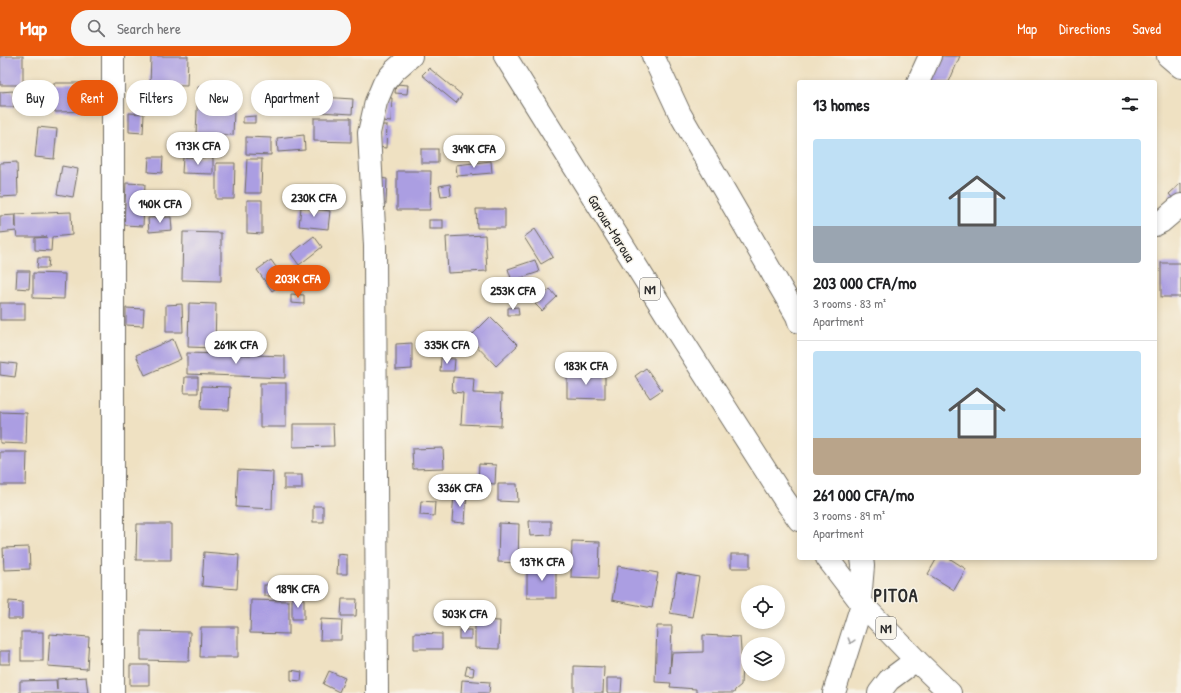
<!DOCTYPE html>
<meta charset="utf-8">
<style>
:root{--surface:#fff;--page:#f6f6f6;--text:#202124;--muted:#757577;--line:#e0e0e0;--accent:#ea580c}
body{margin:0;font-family:"Patrick Hand",sans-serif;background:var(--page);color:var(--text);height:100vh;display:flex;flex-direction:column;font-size:15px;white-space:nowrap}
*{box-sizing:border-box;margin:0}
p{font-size:13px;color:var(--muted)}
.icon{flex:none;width:22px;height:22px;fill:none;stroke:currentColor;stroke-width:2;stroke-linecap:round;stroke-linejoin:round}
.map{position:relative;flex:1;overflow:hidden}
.sheet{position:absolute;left:797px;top:24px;width:360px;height:480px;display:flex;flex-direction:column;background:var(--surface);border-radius:4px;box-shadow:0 2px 6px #0003}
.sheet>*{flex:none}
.top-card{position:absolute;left:12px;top:24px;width:380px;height:36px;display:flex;gap:8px}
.fabs{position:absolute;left:741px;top:529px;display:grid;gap:8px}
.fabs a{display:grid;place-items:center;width:44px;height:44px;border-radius:50%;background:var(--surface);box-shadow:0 2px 6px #0003;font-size:20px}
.price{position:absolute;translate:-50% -34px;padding:0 9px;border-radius:14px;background:#fff;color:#222;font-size:13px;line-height:26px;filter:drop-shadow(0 1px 2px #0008)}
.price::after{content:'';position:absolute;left:50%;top:24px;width:12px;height:9px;margin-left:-6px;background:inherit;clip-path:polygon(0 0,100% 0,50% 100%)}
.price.active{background:var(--accent);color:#fff}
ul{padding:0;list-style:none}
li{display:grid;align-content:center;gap:8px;height:212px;padding:0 16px}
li+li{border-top:1px solid var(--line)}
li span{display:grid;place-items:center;height:124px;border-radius:4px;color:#555}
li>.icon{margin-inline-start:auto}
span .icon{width:72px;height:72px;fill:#fffc;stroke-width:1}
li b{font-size:17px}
h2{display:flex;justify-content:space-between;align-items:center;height:48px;padding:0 16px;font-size:17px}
.tag{padding:0 14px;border-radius:18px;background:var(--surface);box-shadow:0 2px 6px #0003;font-size:14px;line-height:36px}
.tag.active{background:var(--accent);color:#fff}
header{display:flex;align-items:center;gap:24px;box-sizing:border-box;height:56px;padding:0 20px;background:var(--accent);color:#fff}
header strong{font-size:19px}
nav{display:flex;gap:22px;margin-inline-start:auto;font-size:14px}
.search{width:280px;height:36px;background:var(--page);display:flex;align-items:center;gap:10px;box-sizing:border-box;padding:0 14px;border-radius:22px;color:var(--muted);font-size:15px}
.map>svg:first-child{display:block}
</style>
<header>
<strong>Map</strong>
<div class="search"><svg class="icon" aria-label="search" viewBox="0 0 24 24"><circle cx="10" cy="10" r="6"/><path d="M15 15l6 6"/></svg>Search here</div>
<nav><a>Map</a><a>Directions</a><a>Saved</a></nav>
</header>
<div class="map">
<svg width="1181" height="637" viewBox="0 0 1181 637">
<rect width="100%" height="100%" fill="#f7f3e8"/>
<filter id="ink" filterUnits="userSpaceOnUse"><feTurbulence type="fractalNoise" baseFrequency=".025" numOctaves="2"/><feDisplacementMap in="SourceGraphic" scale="8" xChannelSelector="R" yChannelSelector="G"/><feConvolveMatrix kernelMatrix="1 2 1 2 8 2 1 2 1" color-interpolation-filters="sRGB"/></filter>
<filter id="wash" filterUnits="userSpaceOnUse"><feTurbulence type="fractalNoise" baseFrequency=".012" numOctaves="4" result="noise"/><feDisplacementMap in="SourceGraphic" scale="16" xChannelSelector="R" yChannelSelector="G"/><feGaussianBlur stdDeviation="0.9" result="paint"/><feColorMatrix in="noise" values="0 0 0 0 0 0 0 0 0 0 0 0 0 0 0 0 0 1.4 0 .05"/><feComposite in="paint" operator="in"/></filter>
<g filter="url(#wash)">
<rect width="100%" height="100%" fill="#efe1c2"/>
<g id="blocks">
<g fill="#ab9ee2">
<rect x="0" y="0" width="23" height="29"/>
<polygon points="151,0 188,0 187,30 150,29"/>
<polygon points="937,0 960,0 949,26 927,26"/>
<polygon points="429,12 462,39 456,47 422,19"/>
<polygon points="54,27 93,27 94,55 55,56"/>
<polygon points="396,28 408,29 407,38 395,37"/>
<polygon points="198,31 235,32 233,79 196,78"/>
<polygon points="13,35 14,51 0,51 0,36"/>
<polygon points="321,41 353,43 352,58 320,56"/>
<polygon points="383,41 392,42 391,66 381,65"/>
<polygon points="129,57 144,58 143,77 129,76"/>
<polygon points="255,60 255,67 243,67 243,61"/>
<polygon points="314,62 351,62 351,86 314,85"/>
<polygon points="379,69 387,69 386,92 378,91"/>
<polygon points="38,71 57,73 54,103 35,101"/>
<polygon points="304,79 305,94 278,96 277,82"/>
<polygon points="246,81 271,82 271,99 246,98"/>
<rect x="421" y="93" width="17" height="14"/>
<polygon points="149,101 163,101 162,117 148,116"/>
<polygon points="183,101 213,102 213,118 182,117"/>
<polygon points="247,103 262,103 261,137 245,137"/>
<polygon points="491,105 492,117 457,120 456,109"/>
<polygon points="17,106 18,140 0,141 0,107"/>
<polygon points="216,107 235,107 234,143 216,143"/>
<polygon points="62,110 78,113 73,141 57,138"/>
<polygon points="397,115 431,115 430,154 397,154"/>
<polygon points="379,122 387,123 386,148 379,147"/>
<polygon points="126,127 145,128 143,170 124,169"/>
<polygon points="1181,127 1181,149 1179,150 1169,138"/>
<polygon points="450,128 451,139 441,140 439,130"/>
<polygon points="247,144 262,144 262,178 247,177"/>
<polygon points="301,151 330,155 328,173 299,170"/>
<polygon points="476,153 505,153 505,172 477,172"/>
<polygon points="71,156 72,179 52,181 51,195 35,194 35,182 47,181 17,181 16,175 0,177 0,160 15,159 16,172 16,158"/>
<polygon points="171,161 172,174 149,176 148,162"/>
<rect x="429" y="164" width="14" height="9"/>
<polygon points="535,173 553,201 541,208 524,181"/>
<polygon points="183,176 221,177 221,225 182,224"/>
<polygon points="485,179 487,215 448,217 446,181"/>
<polygon points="314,180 322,191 299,209 291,198"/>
<polygon points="38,202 49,202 48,212 37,212"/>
<polygon points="271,204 286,225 272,235 257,214"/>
<polygon points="535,204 539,216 512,225 508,213"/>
<rect x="1161" y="207" width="20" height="34"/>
<polygon points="17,215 30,215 29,233 16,232"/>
<polygon points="33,217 65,218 64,243 33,242"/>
<polygon points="550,233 557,241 542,255 535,248"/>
<polygon points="291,238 304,239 304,248 291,247"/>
<rect x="0" y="247" width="25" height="17"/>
<polygon points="189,247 216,248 215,292 188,291"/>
<polygon points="182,248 183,276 166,276 166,249"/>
<polygon points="518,251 519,259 508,259 508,252"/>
<polygon points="126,252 144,253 143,270 126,269"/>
<polygon points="490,261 518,289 496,310 469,282"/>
<polygon points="173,283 181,303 145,319 136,299"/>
<polygon points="412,287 412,313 396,314 396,288"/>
<polygon points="187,297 285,300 285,322 187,318"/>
<polygon points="441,302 455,303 454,315 440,315"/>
<polygon points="0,306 17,308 15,321 0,319"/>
<polygon points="646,312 662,334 650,342 635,320"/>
<polygon points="567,318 605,319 605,343 567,342"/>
<polygon points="185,321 198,321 198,337 184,337"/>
<polygon points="453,321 474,323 473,337 502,338 501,370 461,368 463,337 452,336"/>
<rect x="260" y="327" width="26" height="44"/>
<polygon points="202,330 230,331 229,354 201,353"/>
<polygon points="0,356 27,357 26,388 0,387"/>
<polygon points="293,368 333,368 334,390 293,391"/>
<polygon points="443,392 444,412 413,413 412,393"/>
<polygon points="0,396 27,396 26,429 0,429"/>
<polygon points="479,408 496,409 495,428 478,427"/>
<polygon points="238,414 273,416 272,453 236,451"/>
<rect x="284" y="419" width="18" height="14"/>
<polygon points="498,428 517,428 518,446 498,445"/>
<polygon points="454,437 467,438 465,467 452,466"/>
<polygon points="421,445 435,446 434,460 420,459"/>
<rect x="313" y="450" width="10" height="16"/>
<polygon points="529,465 551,465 551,479 530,480"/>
<polygon points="499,467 519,468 518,507 498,506"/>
<polygon points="137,468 171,468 171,504 136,504"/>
<polygon points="572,485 600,486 599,522 571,521"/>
<polygon points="29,491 30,513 4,514 3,492"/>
<polygon points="204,496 239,499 237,533 202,530"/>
<polygon points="338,498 347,499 347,518 337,518"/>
<rect x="731" y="498" width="19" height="14"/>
<polygon points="937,502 949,502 966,513 954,534 928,518"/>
<rect x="527" y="509" width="29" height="33"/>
<polygon points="618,510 658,517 652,552 612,544"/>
<polygon points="677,517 699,521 692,561 670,557"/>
<rect x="264" y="529" width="15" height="11"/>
<polygon points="292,542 304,543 304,563 292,563"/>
<polygon points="342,543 357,543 356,560 341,560"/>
<polygon points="251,544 289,545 289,578 250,577"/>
<polygon points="9,545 22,546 22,563 8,563"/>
<polygon points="321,563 342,564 341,584 320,584"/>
<polygon points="475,564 500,565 499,593 475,592"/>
<polygon points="657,570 672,570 670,618 672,597 703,596 703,579 740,581 742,607 741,629 735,634 734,637 696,637 696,633 670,631 671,627 655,626"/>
<polygon points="201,571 238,571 238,601 200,601"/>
<rect x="459" y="574" width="12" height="9"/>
<polygon points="141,575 190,576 189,605 141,604"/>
<rect x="21" y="576" width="22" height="29"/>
<polygon points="414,577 442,578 442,593 414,593"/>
<polygon points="50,578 89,581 87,613 48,610"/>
<rect x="0" y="595" width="10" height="13"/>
<rect x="130" y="609" width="19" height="20"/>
<polygon points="467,610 474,612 473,620 465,619"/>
<polygon points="574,610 604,611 603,637 574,637"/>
<polygon points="291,614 302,616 301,625 291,624"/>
<polygon points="329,615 345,622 339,636 323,628"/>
<polygon points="86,621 88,637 20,637 20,625 56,624 57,634 57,623"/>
<polygon points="607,622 622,622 621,637 607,637"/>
<polygon points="462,624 490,626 489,637 461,637"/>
</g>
</g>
</g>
<g filter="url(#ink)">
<use href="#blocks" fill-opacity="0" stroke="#706b60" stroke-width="1"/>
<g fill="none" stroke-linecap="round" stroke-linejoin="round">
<defs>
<g id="street">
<polyline points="113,0 113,637"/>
<polyline points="653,0 680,58 797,260 799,266"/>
<polyline points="1168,0 1181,11"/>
<polyline points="918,26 930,0"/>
<polyline points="1155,169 1161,166 1181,149"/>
<polyline points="860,545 863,510 862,502"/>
</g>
<g id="secondary">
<polyline points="377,637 375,190 369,77 376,46 384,27 395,14 411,0"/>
<polyline points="834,637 862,548"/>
<polyline points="879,637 889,624 916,604"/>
</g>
<g id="highway">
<polyline points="505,0 683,285 784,443 799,464"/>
<polyline points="827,502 862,548 916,604 950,637"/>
</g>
</defs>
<use href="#street" stroke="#706b60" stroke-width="24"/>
<use href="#secondary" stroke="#706b60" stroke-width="24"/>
<use href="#highway" stroke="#706b60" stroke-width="24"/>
<use href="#street" stroke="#fff" stroke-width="22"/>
<use href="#secondary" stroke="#fff" stroke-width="22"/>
<use href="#highway" stroke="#fff" stroke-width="22"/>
</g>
<defs><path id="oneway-chevron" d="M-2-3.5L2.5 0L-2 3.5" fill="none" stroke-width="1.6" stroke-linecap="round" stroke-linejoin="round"/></defs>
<use stroke="#a0a0a0" href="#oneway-chevron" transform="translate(851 585) rotate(107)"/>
</g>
<g text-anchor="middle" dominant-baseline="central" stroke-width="3" stroke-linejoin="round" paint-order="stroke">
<g fill="#f7f3e8" stroke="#686764" stroke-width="1">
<rect x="640" y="222" width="20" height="22" rx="3"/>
<rect x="876" y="561" width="20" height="22" rx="3"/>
</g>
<g font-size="13" font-weight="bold" fill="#2b2b2b">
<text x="650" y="233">N1</text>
<text x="886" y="572">N1</text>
</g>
<g font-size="14" fill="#2b2b2b" stroke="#f7f3e8">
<text transform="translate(612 172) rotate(58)">Garoua-Maroua</text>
</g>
<g font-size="18" font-weight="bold" letter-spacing="1" fill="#2b2b2b" stroke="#f7f3e8">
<text x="896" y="539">PITOA</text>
</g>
</g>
</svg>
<div class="fabs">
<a><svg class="icon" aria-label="locate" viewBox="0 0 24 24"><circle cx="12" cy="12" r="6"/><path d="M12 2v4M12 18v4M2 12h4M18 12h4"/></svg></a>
<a><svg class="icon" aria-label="layers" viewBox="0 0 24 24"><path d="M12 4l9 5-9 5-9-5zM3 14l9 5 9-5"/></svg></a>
</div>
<b class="price" style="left:198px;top:110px">173K CFA</b>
<b class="price" style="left:474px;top:113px">349K CFA</b>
<b class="price" style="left:314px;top:162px">230K CFA</b>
<b class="price" style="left:160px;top:168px">140K CFA</b>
<b class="price active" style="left:298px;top:243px">203K CFA</b>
<b class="price" style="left:513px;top:255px">253K CFA</b>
<b class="price" style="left:236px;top:309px">261K CFA</b>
<b class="price" style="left:447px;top:309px">335K CFA</b>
<b class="price" style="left:586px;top:330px">183K CFA</b>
<b class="price" style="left:460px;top:452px">336K CFA</b>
<b class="price" style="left:542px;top:526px">137K CFA</b>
<b class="price" style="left:298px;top:553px">189K CFA</b>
<b class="price" style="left:465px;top:578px">503K CFA</b>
<div class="top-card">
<a class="tag">Buy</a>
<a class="tag active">Rent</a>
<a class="tag">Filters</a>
<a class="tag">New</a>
<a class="tag">Apartment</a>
</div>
<section class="sheet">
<h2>13 homes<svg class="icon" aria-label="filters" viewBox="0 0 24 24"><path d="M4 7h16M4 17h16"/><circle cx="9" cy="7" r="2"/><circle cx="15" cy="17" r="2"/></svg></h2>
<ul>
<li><span style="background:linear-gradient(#bfe0f5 70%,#9aa5b1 0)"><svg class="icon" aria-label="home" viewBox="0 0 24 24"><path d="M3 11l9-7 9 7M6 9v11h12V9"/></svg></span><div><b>203 000 CFA/mo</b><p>3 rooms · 83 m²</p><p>Apartment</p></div></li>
<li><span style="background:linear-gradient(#bfe0f5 70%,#b9a48a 0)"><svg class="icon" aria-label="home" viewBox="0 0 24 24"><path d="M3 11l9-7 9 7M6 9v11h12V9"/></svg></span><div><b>261 000 CFA/mo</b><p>3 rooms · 89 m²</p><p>Apartment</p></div></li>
</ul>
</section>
</div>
